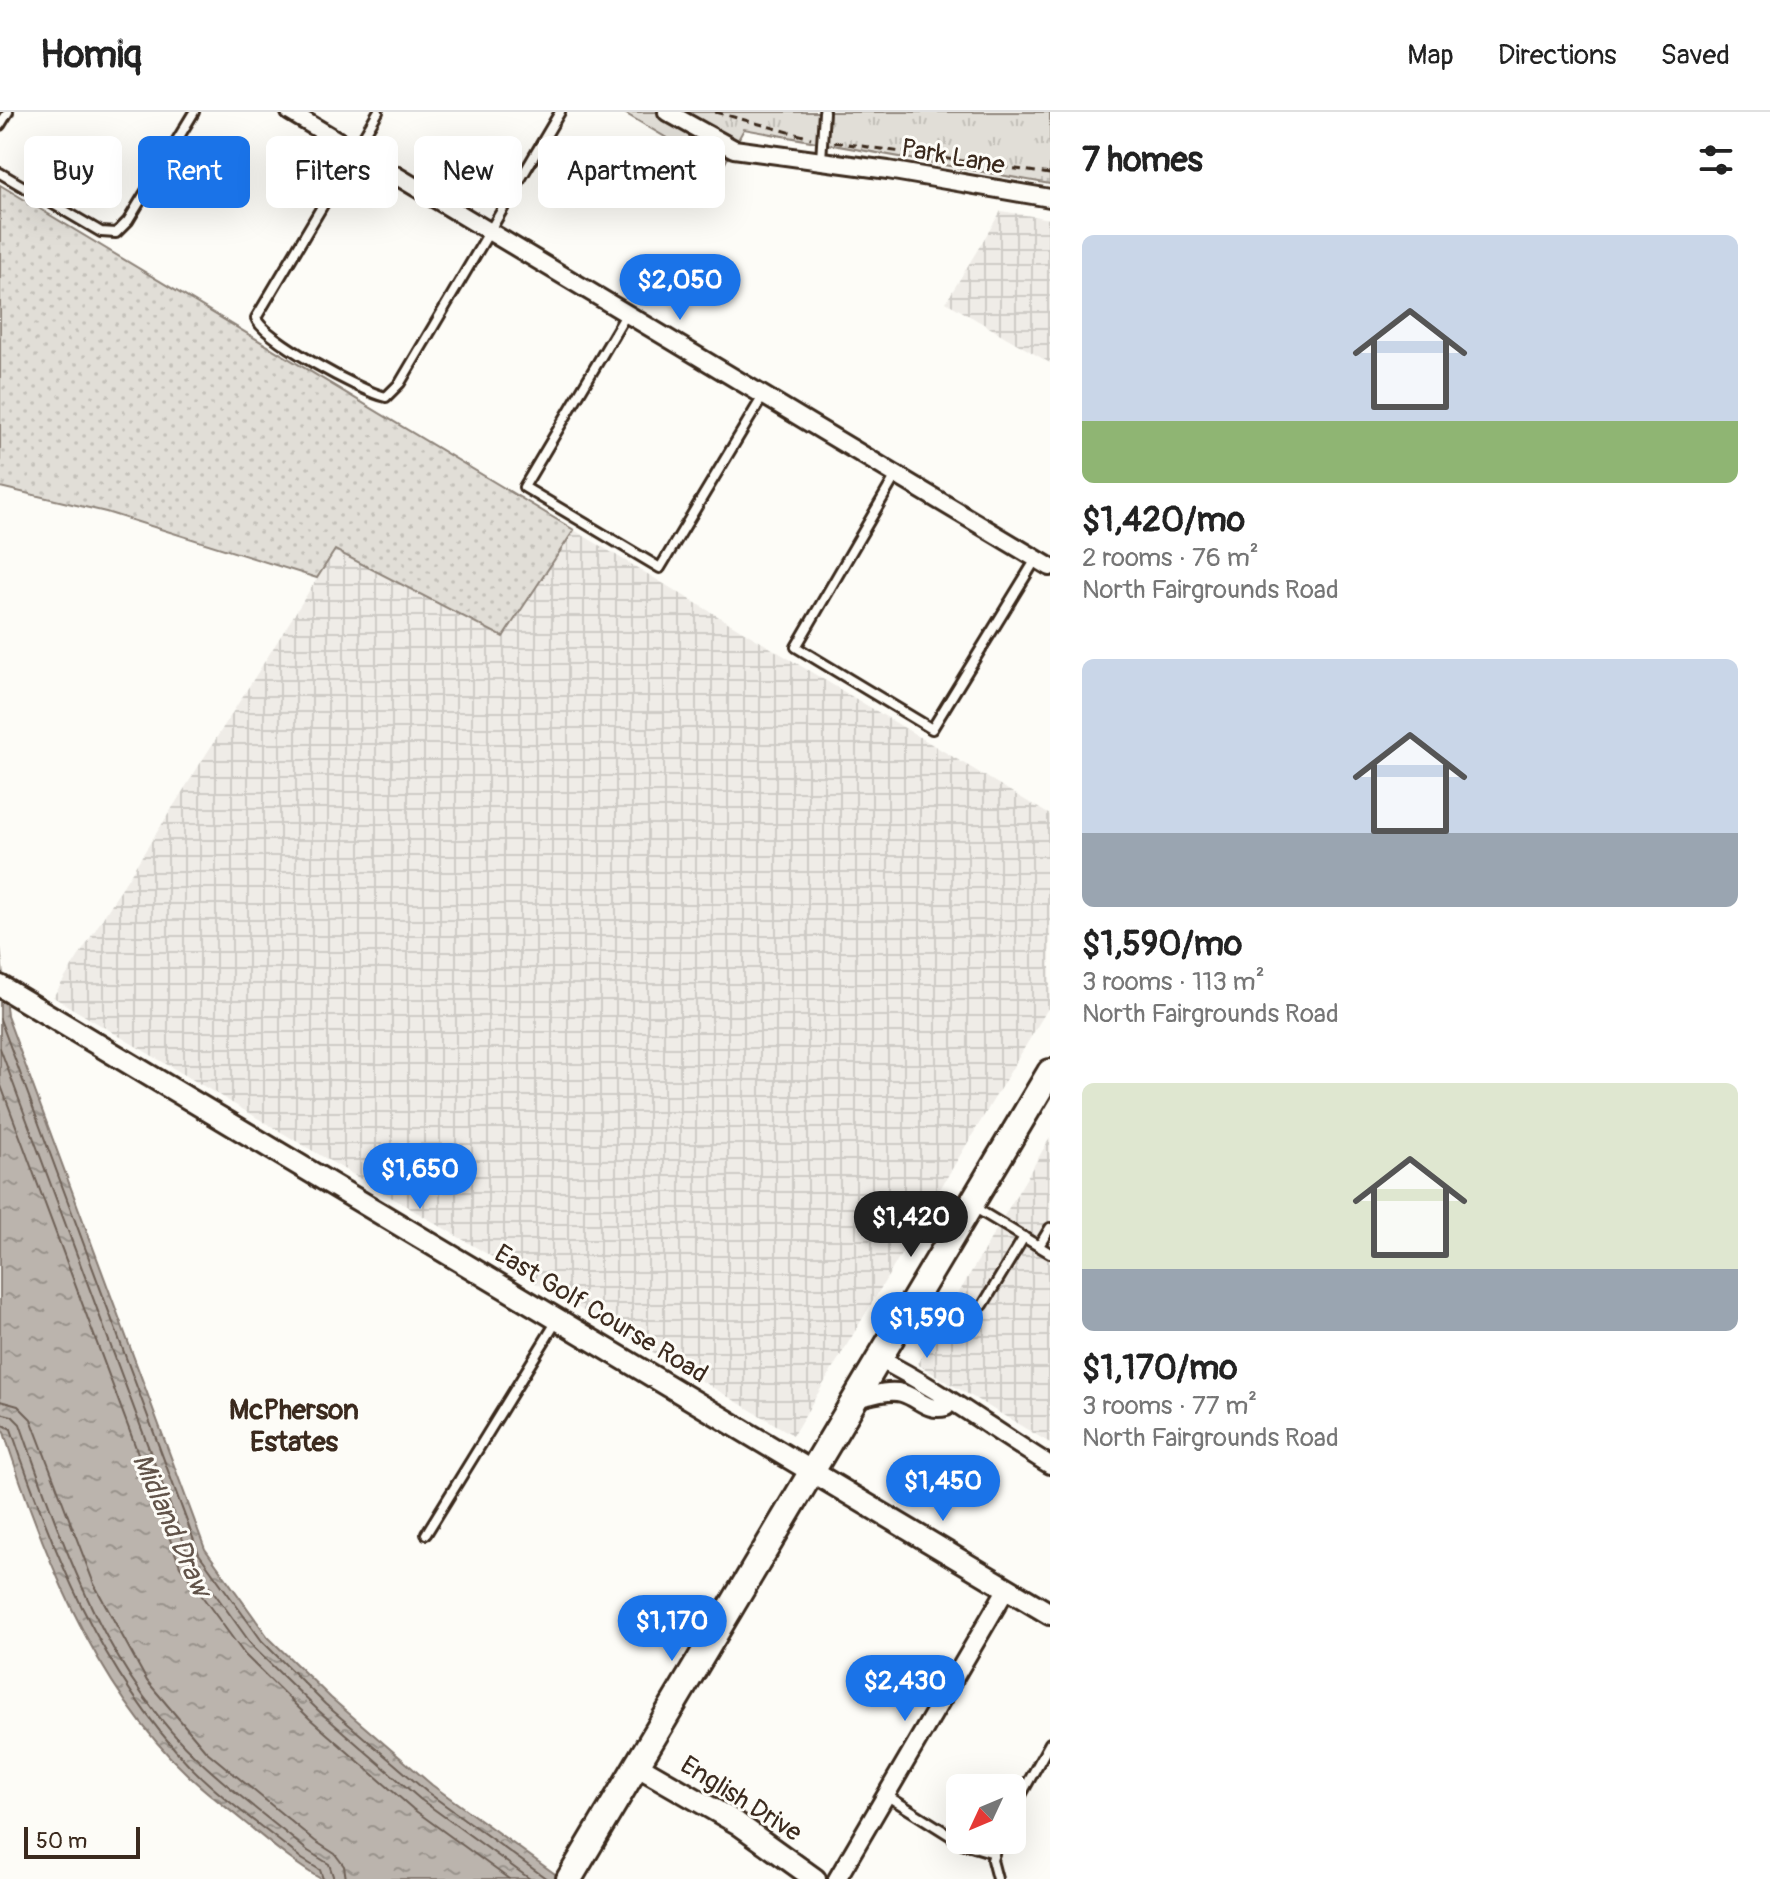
<!DOCTYPE html>
<meta charset="utf-8">
<style>
:root{--surface:#fff;--page:#f6f6f6;--text:#222;--muted:#767676;--line:#e0e0e0;--accent:#1a73e8}
body{margin:0;font-family:Pangolin,sans-serif;background:var(--page);color:var(--text);height:100vh;display:flex;flex-direction:column;font-size:30px;white-space:nowrap}
*{box-sizing:border-box;margin:0}
p{font-size:26px;color:var(--muted)}
.icon{flex:none;width:44px;height:44px;fill:none;stroke:currentColor;stroke-width:2;stroke-linecap:round;stroke-linejoin:round}
.map{position:relative;flex:1;overflow:hidden}
.details{display:flex;flex-direction:column;background:var(--surface);width:720px}
.details>*{flex:none}
.hud{position:absolute;left:24px;top:24px;width:760px;height:72px;display:flex;gap:16px}
.needle{width:52px;rotate:226deg}
.fabs{position:absolute;left:946px;top:1662px;display:grid;gap:16px}
.fabs a{display:grid;place-items:center;width:80px;height:80px;border-radius:12px;background:var(--surface);box-shadow:0 8px 32px #0002;font-size:40px}
.scale{position:absolute;left:24px;bottom:20px;width:116px;box-sizing:border-box;padding-left:8px;border:4px solid #3b2a1e;border-top:0;font-size:22px;line-height:28px;white-space:nowrap;color:#3b2a1e;-webkit-text-stroke:6px #fdfcf7;paint-order:stroke}
.price{position:absolute;translate:-50% -68px;padding:0 18px;border-radius:28px;background:var(--accent);color:#fff;font-size:26px;line-height:52px;filter:drop-shadow(0 2px 4px #0008)}
.price::after{content:'';position:absolute;left:50%;top:48px;width:24px;height:18px;margin-left:-12px;background:inherit;clip-path:polygon(0 0,100% 0,50% 100%)}
.price.selected{background:#222;color:#fff}
ul{padding:0;list-style:none}
li{display:grid;align-content:center;gap:16px;height:424px;padding:0 32px}
li span{display:grid;place-items:center;height:248px;border-radius:12px;color:#555}
li>.icon{margin-inline-start:auto}
span .icon{width:144px;height:144px;fill:#fffc;stroke-width:1}
li b{font-size:34px}
h2{display:flex;justify-content:space-between;align-items:center;height:96px;padding:0 32px;font-size:34px}
.tag{padding:0 28px;border-radius:12px;background:var(--surface);box-shadow:0 8px 32px #0002;font-size:28px;line-height:72px}
.tag.selected{background:var(--accent);color:#fff}
header{display:flex;align-items:center;gap:48px;box-sizing:border-box;height:112px;padding:0 40px;background:var(--surface);border-bottom:2px solid var(--line)}
header strong{font-size:38px}
nav{display:flex;gap:44px;margin-inline-start:auto;font-size:28px}
main{display:flex;flex:1;min-height:0}
.map>svg:first-child{display:block}
</style>
<header>
<strong>Homiq</strong>
<nav><a>Map</a><a>Directions</a><a>Saved</a></nav>
</header>
<main>
<div class="map">
<svg width="1050" height="1767" viewBox="0 0 1050 1767">
<defs>
<pattern id="industrial-grid" width="8" height="8" patternUnits="userSpaceOnUse" patternTransform="scale(2)"><rect width="8" height="8" fill="#efece7"/><path d="M0 4h8M4 0v8" fill="none" stroke="#cecbc6"/></pattern>
<pattern id="grass-dots" width="8" height="8" patternUnits="userSpaceOnUse" patternTransform="scale(2)"><rect width="8" height="8" fill="#e1ded7"/><path d="M2 2h.1M6 6h.1" fill="none" stroke="#c2bfb8" stroke-width="1.8" stroke-linecap="round"/></pattern>
<pattern id="park-tufts" width="24" height="20" patternUnits="userSpaceOnUse" patternTransform="scale(2)"><rect width="24" height="20" fill="#e1ded7"/><path d="M3 7l-1-3M5 7V3M7 7l1-3M15 17l-1-3M17 17v-4M19 17l1-3" fill="none" stroke="#c2bfb8"/></pattern>
<pattern id="water-ripples" width="26" height="14" patternUnits="userSpaceOnUse" patternTransform="scale(2)"><rect width="26" height="14" fill="#bbb4ad"/><path d="M2 4q2-2 4 0t4 0M15 11q2-2 4 0t4 0" fill="none" stroke="#99938c"/></pattern>
</defs>
<rect width="100%" height="100%" fill="#fdfcf7"/>
<filter id="ink" filterUnits="userSpaceOnUse"><feTurbulence type="fractalNoise" baseFrequency=".0125" numOctaves="2"/><feDisplacementMap in="SourceGraphic" scale="16" xChannelSelector="R" yChannelSelector="G"/><feConvolveMatrix kernelMatrix="1 2 1 2 8 2 1 2 1" color-interpolation-filters="sRGB"/></filter>
<g filter="url(#ink)">
<g fill="url(#industrial-grid)">
<polygon points="1001,99 1050,107 1050,251 946,190"/>
<polygon points="574,418 1050,703 1050,893 793,1323 53,885 335,438 503,525"/>
<polygon points="1050,1026 1050,1331 917,1252"/>
</g>
<polygon fill="url(#grass-dots)" stroke="#8e847a" stroke-width="2" points="0,73 574,418 503,525 335,438 317,466 106,400 0,375"/>
<polygon fill="url(#park-tufts)" stroke="#8e847a" stroke-width="2" points="623,0 1050,0 1050,72 744,17 721,58"/>
<path fill="url(#water-ripples)" stroke="#887d74" stroke-width="2" d="M0,835L7,904L205,1437L268,1525L331,1586L432,1673L562,1767H321C293,1751 269,1730 243,1709C224,1693 204,1679 187,1662C92,1573 38,1429 0,1308Z"/>
<g fill="none" stroke-linecap="round" stroke-linejoin="round">
<g stroke="#6e6157" stroke-width="2">
<polyline points="0,907 199,1442 262,1529 325,1592 427,1680 547,1767"/>
<polyline points="0,936 190,1447 254,1536 319,1599 420,1687 530,1767"/>
<polyline points="0,971 180,1454 245,1543 310,1607 413,1697 509,1767"/>
<polyline points="0,1289 18,1294 31,1307 94,1472 147,1569 206,1639 315,1729 335,1742 344,1754 346,1767"/>
<path d="M0,1301L12,1304L20,1312C62,1430 105,1562 200,1649C234,1681 272,1709 308,1739L329,1752L334,1767"/>
<path d="M0,1311L11,1317C52,1438 100,1559 190,1654C223,1688 266,1717 302,1747L320,1758L323,1767"/>
</g>
<defs>
<g id="service">
<path d="M378,0L256,206C262,226 362,280 386,285L400,271L560,0"/>
<polyline points="0,13 8,0"/>
<polyline points="821,48 824,0"/>
<polyline points="0,61 101,120 116,121 128,109 194,0"/>
<polyline points="627,201 524,375 660,456 763,284"/>
<polyline points="896,363 796,535 932,617 1036,447"/>
<polyline points="972,1094 1050,1141"/>
<polyline points="1039,1134 1050,1116"/>
<polyline points="983,1193 1024,1125"/>
<polyline points="426,1422 558,1207"/>
<polyline points="886,1683 964,1732 994,1741"/>
<polyline points="1012,1699 1050,1631"/>
<polyline points="997,1767 992,1748 998,1728"/>
</g>
<g id="minor">
<polyline points="290,0 1050,455"/>
<polyline points="667,0 734,37 888,58 1050,86"/>
<path d="M879,1247C939,1277 993,1318 1050,1353"/>
<path d="M856,1287C869,1284 888,1277 902,1281C919,1286 927,1300 946,1295L949,1289"/>
<polyline points="837,1767 1007,1476"/>
</g>
<g id="tertiary">
<polyline points="0,874 1050,1502"/>
<polyline points="638,1654 737,1711 815,1767"/>
</g>
<polyline id="secondary" points="569,1767 1050,960"/>
</defs>
<use href="#service" stroke="#3b2a1e" stroke-width="14"/>
<use href="#minor" stroke="#3b2a1e" stroke-width="22"/>
<use href="#tertiary" stroke="#3b2a1e" stroke-width="26"/>
<use href="#secondary" stroke="#3b2a1e" stroke-width="30"/>
<g stroke="#3b2a1e" stroke-width="3" stroke-dasharray="8 6" stroke-linecap="butt">
<polyline points="715,0 811,26"/>
<polyline points="834,30 1050,62"/>
</g>
<use href="#service" stroke="#fdfcf7" stroke-width="8"/>
<use href="#minor" stroke="#fdfcf7" stroke-width="16"/>
<use href="#tertiary" stroke="#fdfcf7" stroke-width="20"/>
<use href="#secondary" stroke="#fdfcf7" stroke-width="24"/>
</g>
</g>
<g text-anchor="middle" dominant-baseline="central" stroke-width="6" stroke-linejoin="round" paint-order="stroke">
<g font-size="26" fill="#3b2a1e" stroke="#fdfcf7">
<text transform="translate(953 45) rotate(10)">Park Lane</text>
<text transform="translate(601 1202) rotate(31)">East Golf Course Road</text>
<text transform="translate(741 1687) rotate(32)">English Drive</text>
</g>
<g font-size="28" font-weight="bold" fill="#3b2a1e" stroke="#fdfcf7">
<text x="294" y="1298">McPherson<tspan x="294" dy="32">Estates</tspan></text>
</g>
<g font-size="28" font-style="italic" fill="#615349" stroke="#fdfcf7">
<text transform="translate(171 1413) rotate(66)">Midland Draw</text>
</g>
</g>
</svg>
<div class="fabs">
<a><svg class="needle" viewBox="-14 -14 28 28"><path d="M0-13l5 13h-10z" fill="#e53935"/><path d="M0 13l5-13h-10z" fill="#767676"/></svg></a>
</div>
<div class="scale">50 m</div>
<b class="price" style="left:680px;top:210px">$2,050</b>
<b class="price" style="left:420px;top:1099px">$1,650</b>
<b class="price selected" style="left:911px;top:1147px">$1,420</b>
<b class="price" style="left:927px;top:1248px">$1,590</b>
<b class="price" style="left:943px;top:1411px">$1,450</b>
<b class="price" style="left:672px;top:1551px">$1,170</b>
<b class="price" style="left:905px;top:1611px">$2,430</b>
<div class="hud">
<a class="tag">Buy</a>
<a class="tag selected">Rent</a>
<a class="tag">Filters</a>
<a class="tag">New</a>
<a class="tag">Apartment</a>
</div>
</div>
<section class="details">
<h2>7 homes<svg class="icon" aria-label="filters" viewBox="0 0 24 24"><path d="M4 7h16M4 17h16"/><circle cx="9" cy="7" r="2"/><circle cx="15" cy="17" r="2"/></svg></h2>
<ul>
<li><span style="background:linear-gradient(#c9d6e8 75%,#8fb573 0)"><svg class="icon" aria-label="home" viewBox="0 0 24 24"><path d="M3 11l9-7 9 7M6 9v11h12V9"/></svg></span><div><b>$1,420/mo</b><p>2 rooms · 76 m²</p><p>North Fairgrounds Road</p></div></li>
<li><span style="background:linear-gradient(#c9d6e8 70%,#9aa5b1 0)"><svg class="icon" aria-label="home" viewBox="0 0 24 24"><path d="M3 11l9-7 9 7M6 9v11h12V9"/></svg></span><div><b>$1,590/mo</b><p>3 rooms · 113 m²</p><p>North Fairgrounds Road</p></div></li>
<li><span style="background:linear-gradient(#dfe7d0 75%,#9aa5b1 0)"><svg class="icon" aria-label="home" viewBox="0 0 24 24"><path d="M3 11l9-7 9 7M6 9v11h12V9"/></svg></span><div><b>$1,170/mo</b><p>3 rooms · 77 m²</p><p>North Fairgrounds Road</p></div></li>
</ul>
</section>
</main>
